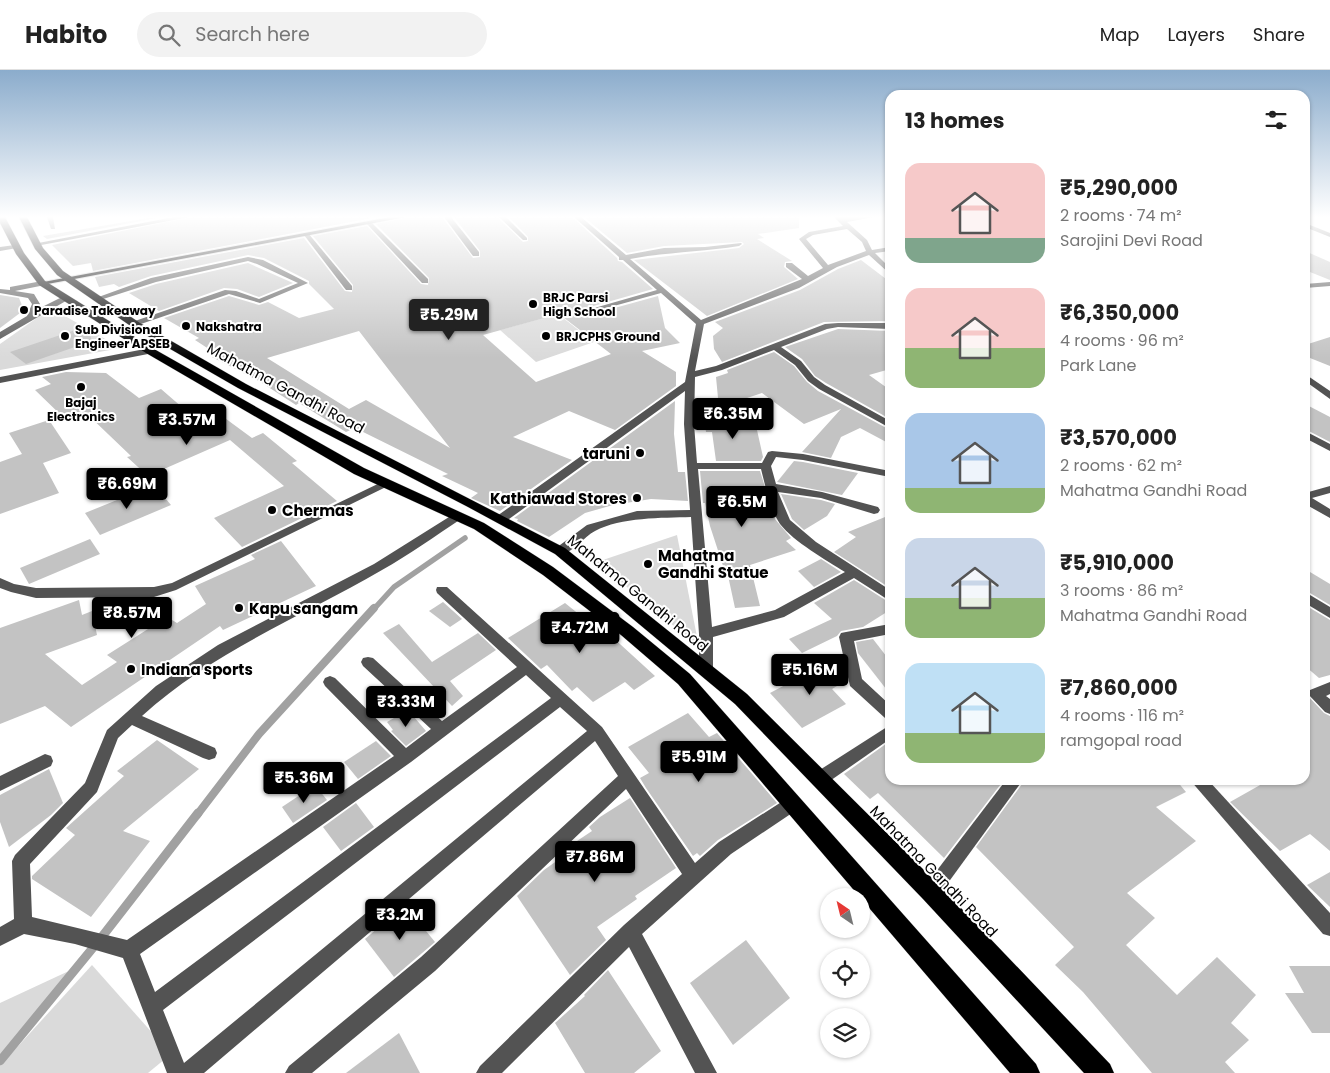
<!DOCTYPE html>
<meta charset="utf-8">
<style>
:root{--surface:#fff;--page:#f2f2f2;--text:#222;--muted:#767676;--line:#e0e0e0;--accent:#000}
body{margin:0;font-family:Poppins,sans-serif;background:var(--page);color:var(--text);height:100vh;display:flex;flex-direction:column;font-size:19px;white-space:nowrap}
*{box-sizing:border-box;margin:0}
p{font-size:16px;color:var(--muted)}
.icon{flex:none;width:28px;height:28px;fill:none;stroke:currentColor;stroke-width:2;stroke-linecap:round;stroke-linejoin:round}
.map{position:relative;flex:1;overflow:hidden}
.details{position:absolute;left:885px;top:20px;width:425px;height:695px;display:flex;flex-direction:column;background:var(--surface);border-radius:15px;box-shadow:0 1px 4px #0004}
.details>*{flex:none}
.needle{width:32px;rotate:325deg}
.controls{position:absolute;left:820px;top:818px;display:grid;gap:10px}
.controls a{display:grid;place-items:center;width:50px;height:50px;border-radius:50%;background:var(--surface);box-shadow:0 1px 4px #0004;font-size:25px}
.price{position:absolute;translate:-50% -42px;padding:0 11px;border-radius:5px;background:var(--accent);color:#fff;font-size:16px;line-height:32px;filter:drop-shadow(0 1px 2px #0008)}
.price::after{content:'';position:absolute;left:50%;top:30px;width:15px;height:11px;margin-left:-8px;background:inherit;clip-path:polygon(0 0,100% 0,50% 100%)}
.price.on{background:#222;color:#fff}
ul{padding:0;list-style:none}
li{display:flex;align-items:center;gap:15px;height:125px;padding:0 20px}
li span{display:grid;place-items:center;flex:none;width:140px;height:100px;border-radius:15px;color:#555}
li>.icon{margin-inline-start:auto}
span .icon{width:60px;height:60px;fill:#fffc;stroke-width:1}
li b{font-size:21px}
h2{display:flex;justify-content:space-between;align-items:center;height:60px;padding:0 20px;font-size:21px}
header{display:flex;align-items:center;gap:30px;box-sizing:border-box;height:70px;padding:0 25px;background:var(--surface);border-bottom:1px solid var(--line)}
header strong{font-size:24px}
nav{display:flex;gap:28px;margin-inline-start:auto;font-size:18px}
.search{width:350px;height:45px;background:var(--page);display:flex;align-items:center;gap:12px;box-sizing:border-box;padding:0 18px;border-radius:28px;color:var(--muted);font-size:19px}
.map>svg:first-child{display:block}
</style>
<header>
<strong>Habito</strong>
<div class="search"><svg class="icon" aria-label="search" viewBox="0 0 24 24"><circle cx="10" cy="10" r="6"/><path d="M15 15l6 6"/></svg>Search here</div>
<nav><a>Map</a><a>Layers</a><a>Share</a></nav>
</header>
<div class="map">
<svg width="1330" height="1003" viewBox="0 0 1330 1003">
<rect width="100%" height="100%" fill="#fff"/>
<g fill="#dadada">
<polygon points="51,238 121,278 0,300 0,274"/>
<polygon points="558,244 594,272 536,292 500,260"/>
<polygon points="677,465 699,577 597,492"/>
<polygon points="92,895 171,984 148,1003 0,1003 0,996"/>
<polygon points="71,900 0,987 0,933"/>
</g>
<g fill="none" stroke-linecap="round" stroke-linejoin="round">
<polyline stroke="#a1a1a1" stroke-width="5.5" points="373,540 394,517 465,468"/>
<polyline stroke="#a1a1a1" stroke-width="8" points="197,745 259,664 374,538"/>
<polyline stroke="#a1a1a1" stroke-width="9" points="0,991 101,868 198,743"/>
</g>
<g fill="#c3c3c3" fill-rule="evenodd">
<polygon points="154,147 162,147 47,169 43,166"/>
<polygon points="192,147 377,147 93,201 91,193 73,196 52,175"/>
<path d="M408,147H442L473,188L480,187V181L454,147H497L523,172L528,171V167L509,147H572L617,188L618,191L622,192L653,219L576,241L575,244L582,247L658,226L665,258L680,273L642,281L676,302V316L615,360L569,341L513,367L572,390L500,441L471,428L478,423L442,406L448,404L355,358L346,362L299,333L296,335L259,311L212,287L218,285L195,270L199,268L164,248L229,226L259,235L268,232L299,248L334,239L309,214V211L264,188L248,185L151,206L119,217L114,214L99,217L95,207L304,168L345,221L352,222L353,215L313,166L367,156L421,214L428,215L429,208L376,154ZM559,244L611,284L536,312L483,265ZM359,261L392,304L450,378L366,330L349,339L267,288Z"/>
<polygon points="584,147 799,147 799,158 758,164 764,168 757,169 792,191 785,192 784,197 798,209 707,246 634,190 739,178 744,174 742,172 664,176 627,183"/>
<polygon points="1305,181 1330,192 1330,210 1305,200"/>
<polygon points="861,190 890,212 890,251 824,252 722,292 714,279 713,266 723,258 715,252 800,220 838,199"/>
<polygon points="248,193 293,213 259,227 237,219 224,218 159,241 129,223 156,214"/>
<polygon points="0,225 19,228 24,240 0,258"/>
<polygon points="87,256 92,271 26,294 10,282"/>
<polygon points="838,259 890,261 890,299 869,305 890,320 890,349 826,313 815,306 802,289 785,277"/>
<polygon points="1330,267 1330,296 1305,286 1305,275"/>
<polygon points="774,282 794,296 807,312 818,321 890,360 890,374 860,358 841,367 831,388 802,382 841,339 804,354 762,323 726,335 718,328 716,307 728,303 727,300"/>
<polygon points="66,302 106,303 139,328 161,319 183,338 193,334 214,349 218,343 252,368 263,363 297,391 292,393 337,431 242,477 214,448 284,416 230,370 148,406 127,387 131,386 85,342 65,349 35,320 51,314 42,307"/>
<polygon points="675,331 674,364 678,402 685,402 688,431 651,429 613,435 585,443 549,467 517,451 518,449 514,448"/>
<polygon points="1305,334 1330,347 1330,372 1305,359"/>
<polygon points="709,341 751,360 757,360 763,387 761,391 716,391 712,362 706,362 704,347 710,346"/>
<polygon points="49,350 71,383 43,393 59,423 0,444 0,392 22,384 9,363"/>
<polygon points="794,391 803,392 858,403 842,425 777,412"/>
<polygon points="700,401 760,401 775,449 791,468 786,471 796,480 750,495 760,536 735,538 727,501 725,502 710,456 705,433 703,433"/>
<polygon points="154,415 171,435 100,465 85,443"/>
<polygon points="781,424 821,430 835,434 827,446 804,460 792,449"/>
<polygon points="890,445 890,518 834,482 856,467 848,462"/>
<polygon points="90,469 100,484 29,514 20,498"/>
<polygon points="281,471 316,516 223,560 220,556 71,657 45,636 0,654 0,558 79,530 82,545 92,541 97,565 45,584 82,615 117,592 107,585 167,547 177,553 206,534 195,516 255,489 251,485"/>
<polygon points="821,489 841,502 814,517 798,501"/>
<polygon points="1305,499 1330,514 1330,535 1305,520"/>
<polygon points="854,510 890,533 890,540 863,557 841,561 837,566 802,583 789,569 832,549 814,533"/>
<polygon points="443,532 462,549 450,557 429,541"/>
<polygon points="565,533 606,566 609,564 655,606 634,620 625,612 593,632 577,617 572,621 547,595 541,599 508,568"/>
<polygon points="1305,535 1330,550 1330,605 1319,608 1305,596"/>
<polygon points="399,554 432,592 478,563 496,580 450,611 463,626 452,636 383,563"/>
<polygon points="873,569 890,591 890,624 858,583 856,572"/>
<polygon points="823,595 842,613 832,619 846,634 802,658 770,623"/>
<polygon points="1305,618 1307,621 1307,625 1324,643 1330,646 1330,781 1310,764 1280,781 1230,732 1269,710 1305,710"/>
<polygon points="408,640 426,661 406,676 391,661 393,660 387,652"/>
<polygon points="688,643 709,667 717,663 777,733 718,770 700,786 697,783 693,786 646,718 640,708 649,703 628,677"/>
<polygon points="157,670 199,699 123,761 150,771 91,847 32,809 32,806 75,765 66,758 124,706 117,701"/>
<polygon points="376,671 391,686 358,709 344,692"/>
<polygon points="890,671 890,710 1004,710 944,788 878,723 870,729 844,704"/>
<polygon points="49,699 63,733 51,745 9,777 0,752 0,725"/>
<polygon points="1025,710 1176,710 1186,722 1156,737 1196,771 1127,823 1155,848 1126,875 1177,925 1217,887 1256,925 1231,953 1249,970 1225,992 1235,1003 1152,1003 1083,922 1055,895 1074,877 976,777"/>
<polygon points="315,715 327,730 293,753 282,737"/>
<polygon points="630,728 676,798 635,826 637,829 597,857 606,870 570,905 517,826 544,800 558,790 556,788 568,777 592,761 589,757 600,747"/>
<polygon points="356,733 374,757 341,781 323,757"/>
<polygon points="1330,802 1330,837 1307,815"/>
<polygon points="405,835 435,872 394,907 365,869"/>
<polygon points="746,870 790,928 733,975 690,913"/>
<polygon points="1289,896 1330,896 1330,963 1312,963 1285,923 1304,923"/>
<polygon points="608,900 661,981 634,1003 585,1003 555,953 585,926 584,925"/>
<polygon points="399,963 420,1003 346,1003"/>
</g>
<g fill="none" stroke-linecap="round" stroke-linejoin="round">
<defs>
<polygon id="major" points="390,147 406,147 42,215 38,213"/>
<g id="highway">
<polygon points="0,147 5,147 24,183 45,211 154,279 364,398 484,453 553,497 633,557 690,604 1036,994 1040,1003 1010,1003 678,614 621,565 543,505 474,459 354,404 146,283 39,215 16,184 0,153"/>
<polygon points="19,147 27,147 43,178 63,201 140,253 246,314 565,478 747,624 939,815 1110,994 1114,1003 1084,1003 923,829 735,634 555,484 468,437 238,318 132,257 57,205 35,179"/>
</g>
</defs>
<use href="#major" stroke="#dbdbdb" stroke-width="2"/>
<use href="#highway" stroke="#dbdbdb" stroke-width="1"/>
<g fill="#535353" fill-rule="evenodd">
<polygon points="47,147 53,147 55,159 51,159"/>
<polygon points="174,147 190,147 36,176 33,174"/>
<polygon points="444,147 451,147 479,182 479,186 473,186"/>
<polygon points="499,147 506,147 527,168 527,170 523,170"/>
<path d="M574,147H581L626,185L664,178L705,177L741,173L742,174L739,176C702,182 667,182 630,189L701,250L802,209L786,197V193H792L808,206L823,198L799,169L809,162L843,156L834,147H874L847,152L867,170L872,180L890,177V181L875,183L890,198V204L869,185L837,197L799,218L704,254L695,301L716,296L825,254L838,253H890V259L838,257L827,259L781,277L801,291L814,307L825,315L890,351V358L819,319L808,311L795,295L774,280L722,300L695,307L694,354L697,393H762L768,382L772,381L803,384L890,401V407L803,390L776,387L771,396L776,414L822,422L878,437L880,440L878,443L874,444L821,428L778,422L790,450L816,472L890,520V531L854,508L784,547L713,567V599L711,603L706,604L701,603L699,599V564L691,447C662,448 621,447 595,461C583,467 569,488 556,484L554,481L556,478L587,455L637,441L690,440L684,354L685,321L505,452H497L495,449L497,446L685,312L696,254L661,223L581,245L577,243L657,220L623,190H619V187ZM847,159L862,172L866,181L828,195L806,169L813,165ZM698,399H761C765,415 771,441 780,454C794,472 826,490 845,502L775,540L712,557Z"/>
<polygon points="367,152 371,152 428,209 428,213 422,213 367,154"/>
<polygon points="1305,153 1330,163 1330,167 1305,157"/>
<polygon points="304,163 308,163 352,216 352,220 346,220 304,165"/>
<polygon points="15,175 17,176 17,178 0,181 0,177"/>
<polygon points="248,187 263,190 308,213 260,233 229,224 135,256 132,256 132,252 225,220 236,221 259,229 298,213 257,194 248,191 156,212 97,231 93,229 151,208"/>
<polygon points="42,211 46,213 45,215 15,221 34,224 40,234 38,239 64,226 71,228 0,269 0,262 27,246 32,234 28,228 0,223 0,219 10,220 10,217"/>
<polygon points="1330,212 1330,216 1305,218 1305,214"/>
<polygon points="150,278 154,281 153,283 0,313 0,307"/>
<polygon points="1305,304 1330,321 1330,329 1305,311"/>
<polygon points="1305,361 1330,374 1330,381 1305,368"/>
<polygon points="386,410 390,411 391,413 390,415 176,520 154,527 36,528 11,522 0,518 0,508 14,514 36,518 154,517 172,513"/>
<polygon points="1330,416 1330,423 1312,428 1330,439 1330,448 1305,434 1305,423"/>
<path d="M457,442L463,446L461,449C435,466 409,485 382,500C301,547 212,582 142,646L215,678L217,683L215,688L209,690L203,688L132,655L118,668L97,722L30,794L32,847L127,870L394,686L325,616L323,612L325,608L330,606L335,608L406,678L431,659L363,596L361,592L363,588L368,587L373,588L442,651L517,597L437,523L436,520L437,517H447L602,657L695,793L719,772L786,729L792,727L798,729L800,734L798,739L731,784L642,864L717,1003H695L629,877L502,1003H476L480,996L624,855L682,804L626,719L435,901L312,1003H285L289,996L421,887L618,706L595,671L204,1003H167L123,888L75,874L24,864L0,876V857L14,849L12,791L15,785L85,713L107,660L156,616L218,575L374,494ZM526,605L551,628L155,922L140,884L411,692ZM560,637L587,661L184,993L163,940Z"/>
<polygon points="1305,522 1330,537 1330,548 1305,533"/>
<polygon points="890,554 890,564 854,571 862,609 890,635 890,650 885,648 850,616 839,567 841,563 846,562"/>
<polygon points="1330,612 1330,624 1326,626 1330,629 1330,644 1325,642 1308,624 1310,620"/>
<polygon points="890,655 890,669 827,713 821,715 815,713 813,708 815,703"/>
<polygon points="45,684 51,686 53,691 51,696 0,721 0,706"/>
<polygon points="1006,710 1023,710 937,828 931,831 925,828 922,822 925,816"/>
<polygon points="1190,710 1208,710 1330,843 1330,866 1323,864"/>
</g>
<use href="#major" fill="#000" fill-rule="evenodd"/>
<use href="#highway" fill="#000" fill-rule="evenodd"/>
</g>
<linearGradient id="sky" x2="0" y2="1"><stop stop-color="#8baccc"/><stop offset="0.51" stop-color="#fff"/><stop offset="1" stop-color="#fff" stop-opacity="0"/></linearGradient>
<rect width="1330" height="288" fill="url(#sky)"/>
<g fill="#000" stroke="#fff" stroke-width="2">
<circle cx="533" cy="234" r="5"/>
<circle cx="24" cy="240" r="5"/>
<circle cx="186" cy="256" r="5"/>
<circle cx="65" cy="266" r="5"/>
<circle cx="546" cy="266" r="5"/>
<circle cx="81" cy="317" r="5"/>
<circle cx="640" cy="383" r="5"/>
<circle cx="637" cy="428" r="5"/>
<circle cx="272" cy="440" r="5"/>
<circle cx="648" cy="494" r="5"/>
<circle cx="239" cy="538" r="5"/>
<circle cx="131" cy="599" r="5"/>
</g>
<g text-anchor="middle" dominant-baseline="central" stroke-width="4" stroke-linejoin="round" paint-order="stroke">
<g font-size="12" font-weight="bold" fill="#000" stroke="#fff" text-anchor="start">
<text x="543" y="227">BRJC Parsi<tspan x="543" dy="14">High School</tspan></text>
<text x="34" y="240">Paradise Takeaway</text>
<text x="196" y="256">Nakshatra</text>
<text x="75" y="259">Sub Divisional<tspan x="75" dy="14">Engineer APSEB</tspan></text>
<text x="556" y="266">BRJCPHS Ground</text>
<text x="81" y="332" text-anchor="middle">Bajaj<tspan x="81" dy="14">Electronics</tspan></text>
</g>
<g font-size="15" fill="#000" stroke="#fff">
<text transform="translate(286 318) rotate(28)">Mahatma Gandhi Road</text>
<text transform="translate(638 523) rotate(39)">Mahatma Gandhi Road</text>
<text transform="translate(934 801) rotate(46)">Mahatma Gandhi Road</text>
</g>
<g font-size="15" font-weight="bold" fill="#000" stroke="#fff" text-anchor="start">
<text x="630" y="383" text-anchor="end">taruni</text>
<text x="627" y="428" text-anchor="end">Kathiawad Stores</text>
<text x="282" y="440">Chermas</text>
<text x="658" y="485">Mahatma<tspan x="658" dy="17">Gandhi Statue</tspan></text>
<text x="249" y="538">Kapu sangam</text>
<text x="141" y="599">Indiana sports</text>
</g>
</g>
</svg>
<div class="controls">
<a><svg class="needle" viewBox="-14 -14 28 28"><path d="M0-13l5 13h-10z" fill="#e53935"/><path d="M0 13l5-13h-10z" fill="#767676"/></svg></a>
<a><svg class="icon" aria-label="locate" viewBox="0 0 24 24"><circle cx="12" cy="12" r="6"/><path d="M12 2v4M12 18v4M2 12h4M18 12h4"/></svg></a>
<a><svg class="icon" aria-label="layers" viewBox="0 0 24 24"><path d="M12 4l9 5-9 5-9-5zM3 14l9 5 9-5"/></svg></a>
</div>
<b class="price on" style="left:449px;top:271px">₹5.29M</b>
<b class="price" style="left:733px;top:370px">₹6.35M</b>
<b class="price" style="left:187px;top:376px">₹3.57M</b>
<b class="price" style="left:127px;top:440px">₹6.69M</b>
<b class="price" style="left:742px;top:458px">₹6.5M</b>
<b class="price" style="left:132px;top:569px">₹8.57M</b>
<b class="price" style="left:580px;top:584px">₹4.72M</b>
<b class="price" style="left:810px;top:626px">₹5.16M</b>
<b class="price" style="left:406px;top:658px">₹3.33M</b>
<b class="price" style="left:699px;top:713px">₹5.91M</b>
<b class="price" style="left:304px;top:734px">₹5.36M</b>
<b class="price" style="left:595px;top:813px">₹7.86M</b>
<b class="price" style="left:400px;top:871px">₹3.2M</b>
<section class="details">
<h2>13 homes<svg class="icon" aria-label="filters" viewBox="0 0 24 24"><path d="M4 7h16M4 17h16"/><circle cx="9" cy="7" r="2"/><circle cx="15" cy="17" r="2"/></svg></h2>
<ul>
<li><span style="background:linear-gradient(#f6c9c9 75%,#7fa58c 0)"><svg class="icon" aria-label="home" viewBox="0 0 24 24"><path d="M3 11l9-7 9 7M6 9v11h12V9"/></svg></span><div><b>₹5,290,000</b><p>2 rooms · 74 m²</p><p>Sarojini Devi Road</p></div></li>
<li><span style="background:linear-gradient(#f6c9c9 60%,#8fb573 0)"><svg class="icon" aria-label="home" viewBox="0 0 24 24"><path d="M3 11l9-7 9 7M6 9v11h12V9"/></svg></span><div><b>₹6,350,000</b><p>4 rooms · 96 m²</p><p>Park Lane</p></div></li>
<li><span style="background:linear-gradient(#a9c7e8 75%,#8fb573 0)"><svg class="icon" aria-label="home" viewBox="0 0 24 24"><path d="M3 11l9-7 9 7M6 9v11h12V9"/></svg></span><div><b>₹3,570,000</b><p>2 rooms · 62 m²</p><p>Mahatma Gandhi Road</p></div></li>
<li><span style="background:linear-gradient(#c9d6e8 60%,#8fb573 0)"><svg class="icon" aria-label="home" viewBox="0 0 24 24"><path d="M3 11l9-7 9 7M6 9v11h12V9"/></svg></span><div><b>₹5,910,000</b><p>3 rooms · 86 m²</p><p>Mahatma Gandhi Road</p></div></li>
<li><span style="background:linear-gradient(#bfe0f5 70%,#8fb573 0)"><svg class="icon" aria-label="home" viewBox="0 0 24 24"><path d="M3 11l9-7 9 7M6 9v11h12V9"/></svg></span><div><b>₹7,860,000</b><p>4 rooms · 116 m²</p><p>ramgopal road</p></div></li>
</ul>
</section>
</div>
